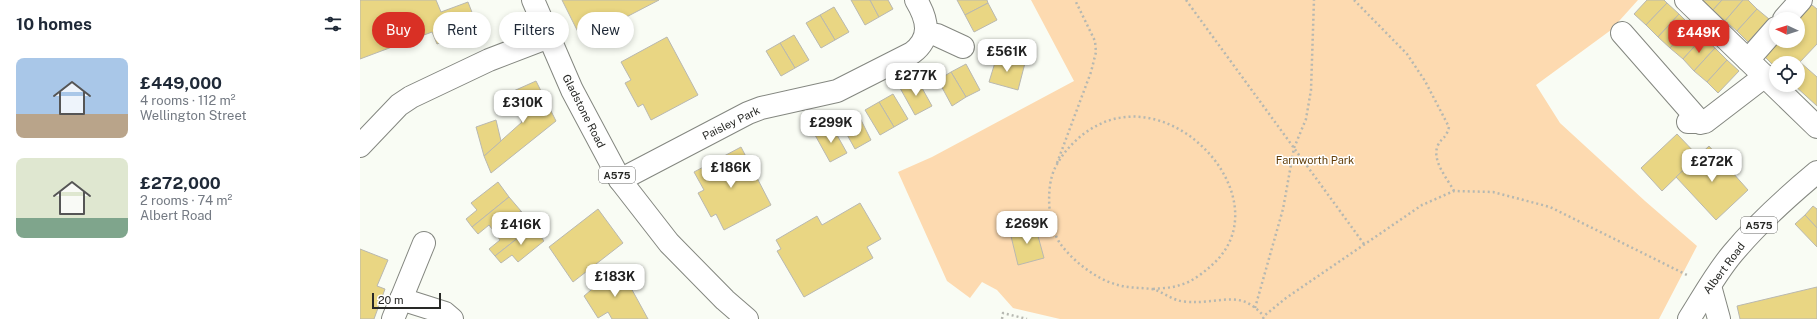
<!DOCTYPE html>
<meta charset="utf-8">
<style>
:root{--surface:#fff;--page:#f6f6f7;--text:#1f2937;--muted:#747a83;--accent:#d93025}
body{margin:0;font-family:"Public Sans",sans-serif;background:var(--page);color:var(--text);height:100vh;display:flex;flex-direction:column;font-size:15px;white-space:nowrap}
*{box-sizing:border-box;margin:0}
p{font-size:13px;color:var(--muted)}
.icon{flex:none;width:22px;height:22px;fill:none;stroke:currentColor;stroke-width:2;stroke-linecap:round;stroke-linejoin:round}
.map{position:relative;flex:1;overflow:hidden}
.sheet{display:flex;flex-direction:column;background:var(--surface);width:360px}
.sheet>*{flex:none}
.guide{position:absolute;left:12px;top:12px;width:380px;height:36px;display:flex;gap:8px}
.needle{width:26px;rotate:274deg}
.fabs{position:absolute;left:1409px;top:12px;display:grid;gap:8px}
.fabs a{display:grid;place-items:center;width:36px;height:36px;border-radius:50%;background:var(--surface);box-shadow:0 2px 6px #0003;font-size:20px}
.scale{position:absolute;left:12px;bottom:10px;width:69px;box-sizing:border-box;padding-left:4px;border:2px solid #282926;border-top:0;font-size:11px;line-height:14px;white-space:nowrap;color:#282926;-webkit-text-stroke:3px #fff;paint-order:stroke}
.price{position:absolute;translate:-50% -34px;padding:0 9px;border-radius:8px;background:#fff;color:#222;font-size:13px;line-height:26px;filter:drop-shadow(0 1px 2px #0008)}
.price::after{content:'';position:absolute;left:50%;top:24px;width:12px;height:9px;margin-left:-6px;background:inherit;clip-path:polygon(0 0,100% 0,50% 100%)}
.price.on{background:var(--accent);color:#fff}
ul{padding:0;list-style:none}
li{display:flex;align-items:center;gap:12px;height:100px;padding:0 16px}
li span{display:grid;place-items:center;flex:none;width:112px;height:80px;border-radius:8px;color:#555}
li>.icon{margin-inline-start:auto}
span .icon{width:48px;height:48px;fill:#fffc;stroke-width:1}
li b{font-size:17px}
h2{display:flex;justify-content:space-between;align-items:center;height:48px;padding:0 16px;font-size:17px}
.chip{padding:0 14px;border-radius:18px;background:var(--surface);box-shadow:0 2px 6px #0003;font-size:14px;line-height:36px}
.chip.on{background:var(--accent);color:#fff}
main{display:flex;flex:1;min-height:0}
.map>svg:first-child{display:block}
</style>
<main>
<section class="sheet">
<h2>10 homes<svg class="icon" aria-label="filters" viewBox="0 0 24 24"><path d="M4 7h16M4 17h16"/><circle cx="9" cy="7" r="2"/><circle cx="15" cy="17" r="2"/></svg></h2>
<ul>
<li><span style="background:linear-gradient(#a9c7e8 70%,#b9a48a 0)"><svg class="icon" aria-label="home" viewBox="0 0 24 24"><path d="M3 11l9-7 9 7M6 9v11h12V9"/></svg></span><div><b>£449,000</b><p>4 rooms · 112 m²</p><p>Wellington Street</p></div></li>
<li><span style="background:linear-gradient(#dfe7d0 75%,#7fa58c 0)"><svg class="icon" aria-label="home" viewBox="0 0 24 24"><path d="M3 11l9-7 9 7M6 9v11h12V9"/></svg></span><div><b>£272,000</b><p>2 rooms · 74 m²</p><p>Albert Road</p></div></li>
</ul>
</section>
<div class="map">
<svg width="1457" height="319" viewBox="0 0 1457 319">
<rect width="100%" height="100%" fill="#f9fcf4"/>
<polygon fill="#fddab0" points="671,0 1278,0 1251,30 1176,85 1200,123 1285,201 1337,246 1299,319 700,319 653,308 637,290 622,282 610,298 587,281 538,172 572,157 714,81"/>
<g fill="#e9d683" stroke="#b9b8b0">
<polygon points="0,0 76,0 81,12 108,2 118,28 77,44 72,32 0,59"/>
<polygon points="202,0 299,0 222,40"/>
<polygon points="491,0 510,0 519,17 505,25"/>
<polygon points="510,0 528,0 533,9 519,17"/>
<polygon points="597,0 627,0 628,3 605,15"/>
<polygon points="1287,0 1304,0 1307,3 1286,25 1274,14"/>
<polygon points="1342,0 1362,0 1353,10"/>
<polygon points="1362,0 1383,0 1365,21 1353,10"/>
<polygon points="1383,0 1388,0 1397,9 1377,31 1365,21"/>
<polygon points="628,3 637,20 614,32 605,15"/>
<polygon points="1307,3 1319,14 1298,37 1286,25"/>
<polygon points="1452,5 1457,9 1457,44 1440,62 1457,77 1457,106 1434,85 1438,85 1438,63 1416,63 1416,68 1404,56 1418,41 1438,41 1438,20"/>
<polygon points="474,7 489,32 475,40 460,15"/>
<polygon points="1397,9 1409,19 1388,42 1377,31"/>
<polygon points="1319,14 1331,26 1310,48 1298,37"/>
<polygon points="460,15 475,40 461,48 446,23"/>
<polygon points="1331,26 1343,37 1323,59 1310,48"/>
<polygon points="434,35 449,60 435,68 420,43"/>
<polygon points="307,37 338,95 291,120 283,104 278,107 265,83 271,80 261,62"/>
<polygon points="1343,37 1355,48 1334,71 1323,59"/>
<polygon points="641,40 669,47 665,63 637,56"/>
<polygon points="420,43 435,68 421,76 406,51"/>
<polygon points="1355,48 1367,60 1347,82 1334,71"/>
<polygon points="637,56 665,63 658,90 629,82"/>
<polygon points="1367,60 1379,71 1358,93 1347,82"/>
<polygon points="606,64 620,90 606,97 591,72"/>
<polygon points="591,72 606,97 592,106 578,80"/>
<polygon points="557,79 572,106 555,115 540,88"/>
<polygon points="176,81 196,121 131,173 124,156 162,122 149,93"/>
<polygon points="533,94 548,119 534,127 519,102"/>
<polygon points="519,102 534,127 520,135 505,110"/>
<polygon points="497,112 511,140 495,149 480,122"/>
<polygon points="136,120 141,141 124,156 116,127"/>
<polygon points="472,126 487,153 470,162 455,135"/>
<polygon points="1317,134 1338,156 1302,191 1281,168"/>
<polygon points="1349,146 1388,190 1356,220 1316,177"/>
<polygon points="381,147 411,205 364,230 356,214 351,217 338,193 344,190 334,172"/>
<polygon points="138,182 149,197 112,227 106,219 117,210 111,203"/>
<polygon points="149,197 161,211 135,233 129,225 118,234 112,227"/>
<polygon points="500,203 521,239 507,247 513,258 444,297 417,251 421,249 416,240 457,216 462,225"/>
<polygon points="1453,206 1457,209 1457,228 1445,215"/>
<polygon points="238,209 263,243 213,282 189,247"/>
<polygon points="161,211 173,226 135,256 129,249 140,240 135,233"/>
<polygon points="1445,215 1457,228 1457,247 1435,224"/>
<polygon points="675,225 684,258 658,265 650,232"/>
<polygon points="173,226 184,241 158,262 152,255 141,263 135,256"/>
<polygon points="0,249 28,260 17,286 25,289 14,319 0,319"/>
<polygon points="259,266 288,319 252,319 248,312 238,318 224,296"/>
<polygon points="1457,287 1457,319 1380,319 1377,306"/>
</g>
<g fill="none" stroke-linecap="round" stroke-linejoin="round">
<defs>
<g id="minor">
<polyline points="1326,0 1457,127"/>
<polyline points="1424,19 1441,0"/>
<polyline points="566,33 577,35 603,47"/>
<polyline points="1262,33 1341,123"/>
<polyline points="1388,60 1416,28"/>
<polyline points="1328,122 1345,122 1405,76"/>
<polyline points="0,146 39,105 51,97 129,60 189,37"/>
<path d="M260,180L388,113L401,108L477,91L552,53C572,38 568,20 556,0"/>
<polyline points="1350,286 1359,319"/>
<polyline points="41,299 85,313 92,319"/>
<polyline points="33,319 64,243"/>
</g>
<g id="major">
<polyline points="173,0 212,90 260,180 309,243 365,300 387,319"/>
<path d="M1329,319C1343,297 1356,273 1373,253C1398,223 1427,197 1457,172"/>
</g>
</defs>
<use href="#minor" stroke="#848780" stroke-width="24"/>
<use href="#major" stroke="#848780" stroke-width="24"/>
<g stroke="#b6b8b1" stroke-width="2.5" stroke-dasharray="2 3" stroke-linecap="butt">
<polyline points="826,0 1004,244"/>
<path d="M994,0L1047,54L1065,81L1089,127C1086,139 1082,137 1078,145C1071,160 1087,178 1094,191"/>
<polyline points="697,163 731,72 736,52 735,41 715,0"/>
<path d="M793,289C802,288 812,288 820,285C832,282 843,273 852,265C922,203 819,84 738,125C720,134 704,150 695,168C685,188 688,229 702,246C718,266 743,284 768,287C776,288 784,288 792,289C801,291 808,297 817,300C822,302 829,302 834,302C852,303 876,294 891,305C896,308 900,312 904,316"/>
<polyline points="895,308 923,209 934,148 946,119 951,90 954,0"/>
<polyline points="642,319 643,313 667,319"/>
<polyline points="903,319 904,316 926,298 1062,205 1094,191 1133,192 1190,207 1329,276"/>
</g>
<use href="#minor" stroke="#fff" stroke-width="22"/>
<use href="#major" stroke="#fff" stroke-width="22"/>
</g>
<g text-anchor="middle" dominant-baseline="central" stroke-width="3" stroke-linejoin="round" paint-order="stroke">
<g fill="#fff" stroke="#686967" stroke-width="1">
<rect x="239" y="167" width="36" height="16" rx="3"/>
<rect x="1381" y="217" width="36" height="16" rx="3"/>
</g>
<g font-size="10" font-weight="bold" fill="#282926">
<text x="257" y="175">A575</text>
<text x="1399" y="225">A575</text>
</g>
<g font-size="11" fill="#282926" stroke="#fff">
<text transform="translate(224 111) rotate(63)">Gladstone Road</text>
<text transform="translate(371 123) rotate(-26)">Paisley Park</text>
<text transform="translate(1364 268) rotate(-53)">Albert Road</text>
</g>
<g font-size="11" fill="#64400b" stroke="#fff">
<text x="955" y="160">Farnworth Park</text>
</g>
</g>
</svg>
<div class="fabs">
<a><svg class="needle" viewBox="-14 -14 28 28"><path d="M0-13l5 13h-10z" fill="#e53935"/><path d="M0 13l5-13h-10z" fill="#747a83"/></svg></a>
<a><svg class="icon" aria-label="locate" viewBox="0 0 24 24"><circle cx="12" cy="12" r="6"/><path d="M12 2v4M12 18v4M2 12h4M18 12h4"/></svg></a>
</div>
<div class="scale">20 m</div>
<b class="price on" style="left:1339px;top:54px">£449K</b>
<b class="price" style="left:647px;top:73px">£561K</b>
<b class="price" style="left:556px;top:97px">£277K</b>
<b class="price" style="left:163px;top:124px">£310K</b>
<b class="price" style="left:471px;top:144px">£299K</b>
<b class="price" style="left:1352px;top:183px">£272K</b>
<b class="price" style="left:371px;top:189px">£186K</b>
<b class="price" style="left:667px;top:245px">£269K</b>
<b class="price" style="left:161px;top:246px">£416K</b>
<b class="price" style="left:255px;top:298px">£183K</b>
<div class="guide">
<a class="chip on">Buy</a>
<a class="chip">Rent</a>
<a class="chip">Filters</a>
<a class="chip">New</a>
</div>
</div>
</main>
